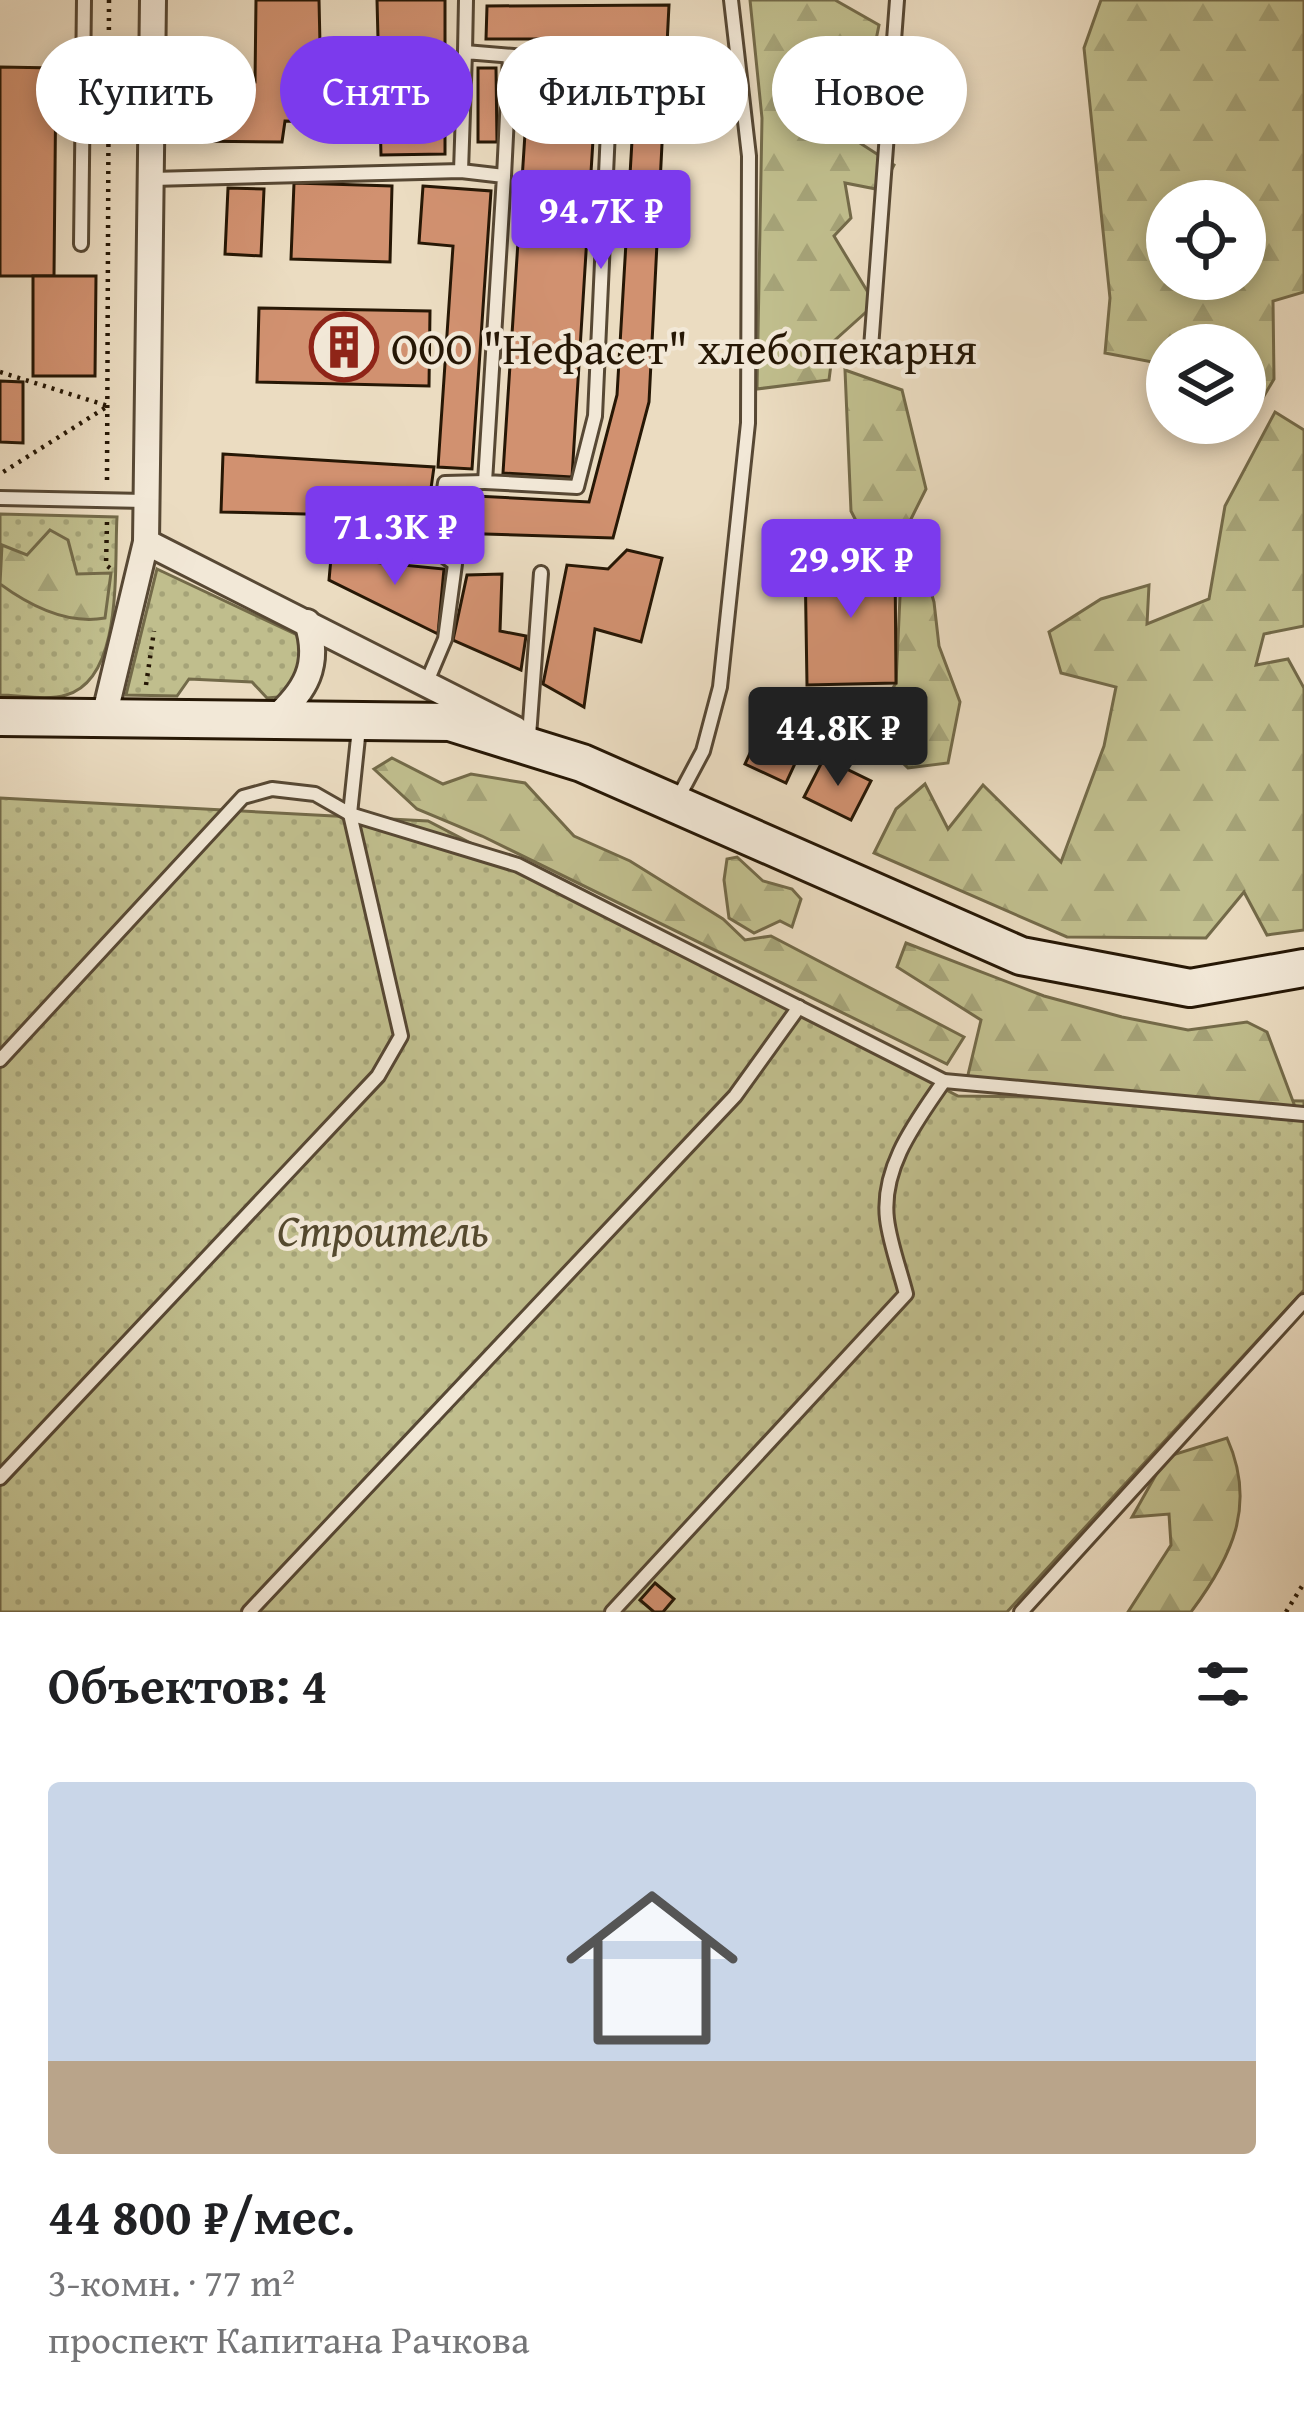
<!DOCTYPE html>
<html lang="ru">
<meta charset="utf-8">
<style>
:root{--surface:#fff;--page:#f2f2f2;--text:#202124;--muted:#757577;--accent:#7c3aed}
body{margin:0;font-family:"Gentium Book Plus",serif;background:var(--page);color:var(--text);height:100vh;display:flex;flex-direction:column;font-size:45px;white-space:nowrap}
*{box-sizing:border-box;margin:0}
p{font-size:39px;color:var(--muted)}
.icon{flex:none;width:66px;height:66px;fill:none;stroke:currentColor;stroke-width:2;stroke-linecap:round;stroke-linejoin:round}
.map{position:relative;height:1612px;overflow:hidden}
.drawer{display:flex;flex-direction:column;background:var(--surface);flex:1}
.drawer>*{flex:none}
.top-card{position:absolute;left:36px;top:36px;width:1233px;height:108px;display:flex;gap:24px}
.controls{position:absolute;left:1146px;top:180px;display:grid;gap:24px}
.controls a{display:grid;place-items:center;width:120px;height:120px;border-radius:50%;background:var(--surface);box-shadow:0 6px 18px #0003;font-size:60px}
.price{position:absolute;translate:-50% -102px;padding:0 27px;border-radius:12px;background:var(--accent);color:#fff;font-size:39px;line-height:78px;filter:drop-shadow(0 3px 6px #0008)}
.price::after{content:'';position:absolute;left:50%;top:72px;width:36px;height:27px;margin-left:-18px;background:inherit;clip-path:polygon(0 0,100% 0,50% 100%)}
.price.current{background:#222;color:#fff}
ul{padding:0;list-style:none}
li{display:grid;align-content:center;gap:24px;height:636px;padding:0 48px}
li span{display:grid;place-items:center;height:372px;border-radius:12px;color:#555}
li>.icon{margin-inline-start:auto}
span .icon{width:216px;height:216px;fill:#fffc;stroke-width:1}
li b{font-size:51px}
h2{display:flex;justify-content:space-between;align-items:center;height:144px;padding:0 48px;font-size:51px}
.pill{padding:0 42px;border-radius:54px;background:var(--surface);box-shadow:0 6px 18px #0003;font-size:42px;line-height:108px}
.pill.current{background:var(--accent);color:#fff}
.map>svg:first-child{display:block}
</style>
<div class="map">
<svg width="1304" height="1612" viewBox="0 0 1304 1612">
<defs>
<pattern id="green-dots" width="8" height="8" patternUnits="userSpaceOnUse" patternTransform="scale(3)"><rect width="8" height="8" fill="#c0be8d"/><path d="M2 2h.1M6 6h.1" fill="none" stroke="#a5a378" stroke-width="1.8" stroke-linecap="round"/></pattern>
<pattern id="forest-firs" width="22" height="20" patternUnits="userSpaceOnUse" patternTransform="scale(3)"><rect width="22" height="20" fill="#c0be8d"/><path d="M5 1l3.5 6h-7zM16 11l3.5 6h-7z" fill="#a5a378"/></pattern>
</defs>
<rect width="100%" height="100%" fill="#ebdcc1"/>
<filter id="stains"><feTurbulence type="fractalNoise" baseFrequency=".00167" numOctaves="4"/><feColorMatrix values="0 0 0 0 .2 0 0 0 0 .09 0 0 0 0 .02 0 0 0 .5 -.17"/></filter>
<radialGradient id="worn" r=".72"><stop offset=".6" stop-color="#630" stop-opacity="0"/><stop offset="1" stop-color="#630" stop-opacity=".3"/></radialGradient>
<g fill="url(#green-dots)" stroke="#736a49" stroke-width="3">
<path d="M0,514L117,517C114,565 124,679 66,695C47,701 19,695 0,695Z"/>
<polygon points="157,569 310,641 290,696 267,698 252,682 189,679 177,696 126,695"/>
<polygon points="0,798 428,821 958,1096 1304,1101 1304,1290 1007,1612 0,1612"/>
</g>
<g fill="url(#forest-firs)" stroke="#736a49" stroke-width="3" fill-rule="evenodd">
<polygon points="750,0 835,0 879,25 867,84 819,85 849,136 894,165 881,190 845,183 851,218 834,236 875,304 834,341 829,380 757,389 762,118"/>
<path d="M1101,0H1304V292L1273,301L1274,379L1247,425L1238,423H1245V345H1167V375L1158,363L1105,353L1110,298L1084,48ZM1167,201H1245V279H1167Z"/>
<polygon points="845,370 902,390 926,489 910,521 934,602 939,646 960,702 948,763 908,768 876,737 886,699 896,683 901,575 870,548 851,511"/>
<polygon points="1275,412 1304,430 1304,626 1264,634 1256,665 1288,659 1304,688 1304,930 1267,935 1244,892 1206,938 1067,937 874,853 896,809 925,784 948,829 983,785 1061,862 1104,746 1116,687 1061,673 1049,632 1101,599 1149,585 1147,624 1209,599 1225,506"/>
<path d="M50,530L68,540L77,574L111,573L105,618C67,625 30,606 0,584L2,545L27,555Z"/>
<polygon points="392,758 443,784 471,774 525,783 574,836 630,861 723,919 745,940 771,936 964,1037 947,1064 482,836 417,809 374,769"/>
<polygon points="737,857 763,881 792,889 801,899 792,927 780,921 754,933 729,918 724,880 727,859"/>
<polygon points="906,943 1044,996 1122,1017 1188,1030 1247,1022 1267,1032 1297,1112 1002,1093 967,1079 981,1020 897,967"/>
<path d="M1227,1438C1257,1505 1232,1557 1191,1612H1128L1171,1545L1169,1514L1132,1517L1166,1457Z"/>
</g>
<g fill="#d19170" stroke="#261705" stroke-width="3">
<polygon points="256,0 319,0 320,44 358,45 358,123 285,121 282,142 188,141 190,83 255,82"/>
<polygon points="377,0 445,0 445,154 381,155"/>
<polygon points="669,5 649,402 613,538 452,533 456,495 589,502 617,395 638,39 486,39 487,6"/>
<polygon points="0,67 56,68 54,276 0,276"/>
<polygon points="478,68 496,68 497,142 478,142"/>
<polygon points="529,72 597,76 572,477 503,473"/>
<polygon points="294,183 392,186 390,262 291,259"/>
<polygon points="423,186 491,191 472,469 438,467 453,246 419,243"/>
<polygon points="228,188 264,189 261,256 225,254"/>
<polygon points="33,276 96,276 95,376 33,376"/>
<polygon points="259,308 430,311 429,386 257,382"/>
<polygon points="0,381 23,382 23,443 0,442"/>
<polygon points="223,454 434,467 427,517 221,512"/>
<polygon points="627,550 662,558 641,642 595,629 584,707 543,684 567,565 608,569"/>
<polygon points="895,557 896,683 807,685 805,558"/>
<polygon points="331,558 444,569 438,634 329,580"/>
<polygon points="502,574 500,631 526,636 521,670 453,640 467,575"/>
<polygon points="757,738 798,757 786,783 745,764"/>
<polygon points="824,758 871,781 851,820 804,797"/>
<polygon points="655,1583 674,1599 663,1612 654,1612 640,1600"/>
</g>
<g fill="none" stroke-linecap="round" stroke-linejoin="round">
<defs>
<g id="lane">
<polyline points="465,52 466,0"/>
<polyline points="504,176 510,56"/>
<polyline points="152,179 461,171 504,176 485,482 577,487 595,416 611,64 465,52 461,171"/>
<polyline points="81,244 84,0"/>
<polyline points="871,348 897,0"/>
<polyline points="0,498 145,501"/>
<polyline points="338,544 435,549 455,564 445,639 426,684"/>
<polyline points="435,549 445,483 485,482"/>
<polyline points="529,736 541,573"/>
<polyline points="678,798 703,751 720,687 748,423 749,156 731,0"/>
<polyline points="0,1060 243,797 272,789 315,794 350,814 518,865 944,1081 1304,1114"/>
<polyline points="0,1478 378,1076 401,1036 350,814 359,728"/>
<polyline points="249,1612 735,1096 799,1007"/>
<path d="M612,1612L906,1294C900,1270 890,1244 887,1219C881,1167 916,1122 944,1081"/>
<polyline points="1021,1612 1304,1301"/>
</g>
<g id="street">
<polyline points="146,542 515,729"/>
<polyline points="104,717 146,542 153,0"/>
<path d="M273,720C306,691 321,665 307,622"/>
</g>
<polyline id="secondary" points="0,717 450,722 582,763 1021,956 1190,988 1304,968"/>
</defs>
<use href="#lane" stroke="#574834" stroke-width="18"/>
<use href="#street" stroke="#574834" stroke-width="30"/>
<use href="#secondary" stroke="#261705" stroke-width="42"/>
<g stroke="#261705" stroke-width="4.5" stroke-dasharray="3 6" stroke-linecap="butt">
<polyline points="0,372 108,406 0,474"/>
<polyline points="107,480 109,0"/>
<polyline points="107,522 106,565 110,568"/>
<polyline points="146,685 154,631"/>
<polyline points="1286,1612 1304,1583"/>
</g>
<use href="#lane" stroke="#f2e8d7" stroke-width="12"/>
<use href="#street" stroke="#f2e8d7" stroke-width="24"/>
<use href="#secondary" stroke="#f2e8d7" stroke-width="36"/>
</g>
<defs>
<symbol id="building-ring" viewBox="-11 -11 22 22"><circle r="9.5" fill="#f2e8d7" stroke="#8f2418" stroke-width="1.5"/><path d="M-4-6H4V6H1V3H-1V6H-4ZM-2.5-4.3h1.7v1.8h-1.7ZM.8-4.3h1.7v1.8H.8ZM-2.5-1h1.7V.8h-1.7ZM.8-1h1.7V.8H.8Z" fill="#8f2418"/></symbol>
</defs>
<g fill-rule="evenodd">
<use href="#building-ring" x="306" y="309" width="76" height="76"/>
</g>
<g text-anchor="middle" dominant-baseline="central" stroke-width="9" stroke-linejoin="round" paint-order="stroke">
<g font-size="45" fill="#261705" stroke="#f2e8d7" text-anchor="start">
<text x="391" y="347">ООО "Нефасет" хлебопекарня</text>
</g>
<g font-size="45" font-style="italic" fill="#54492e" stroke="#f2e8d7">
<text x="383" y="1229">Строитель</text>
</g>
</g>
<rect width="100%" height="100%" filter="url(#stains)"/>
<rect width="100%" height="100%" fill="url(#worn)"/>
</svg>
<div class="controls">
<a><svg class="icon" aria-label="locate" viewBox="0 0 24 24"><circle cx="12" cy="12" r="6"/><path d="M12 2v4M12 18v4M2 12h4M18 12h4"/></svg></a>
<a><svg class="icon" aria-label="layers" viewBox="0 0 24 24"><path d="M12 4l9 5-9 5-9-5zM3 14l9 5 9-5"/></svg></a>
</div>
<b class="price" style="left:601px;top:272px">94.7K ₽</b>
<b class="price" style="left:395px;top:588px">71.3K ₽</b>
<b class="price" style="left:851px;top:621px">29.9K ₽</b>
<b class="price current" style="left:838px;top:789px">44.8K ₽</b>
<div class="top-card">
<a class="pill">Купить</a>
<a class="pill current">Снять</a>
<a class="pill">Фильтры</a>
<a class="pill">Новое</a>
</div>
</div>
<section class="drawer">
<h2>Объектов: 4<svg class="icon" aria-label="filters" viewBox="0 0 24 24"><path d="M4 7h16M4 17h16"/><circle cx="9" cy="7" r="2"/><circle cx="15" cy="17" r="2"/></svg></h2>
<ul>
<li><span style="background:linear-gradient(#c9d6e8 75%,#b9a48a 0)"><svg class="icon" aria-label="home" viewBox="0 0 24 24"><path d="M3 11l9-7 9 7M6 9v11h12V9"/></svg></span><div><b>44 800 ₽/мес.</b><p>3-комн. · 77 m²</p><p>проспект Капитана Рачкова</p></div></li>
</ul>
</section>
